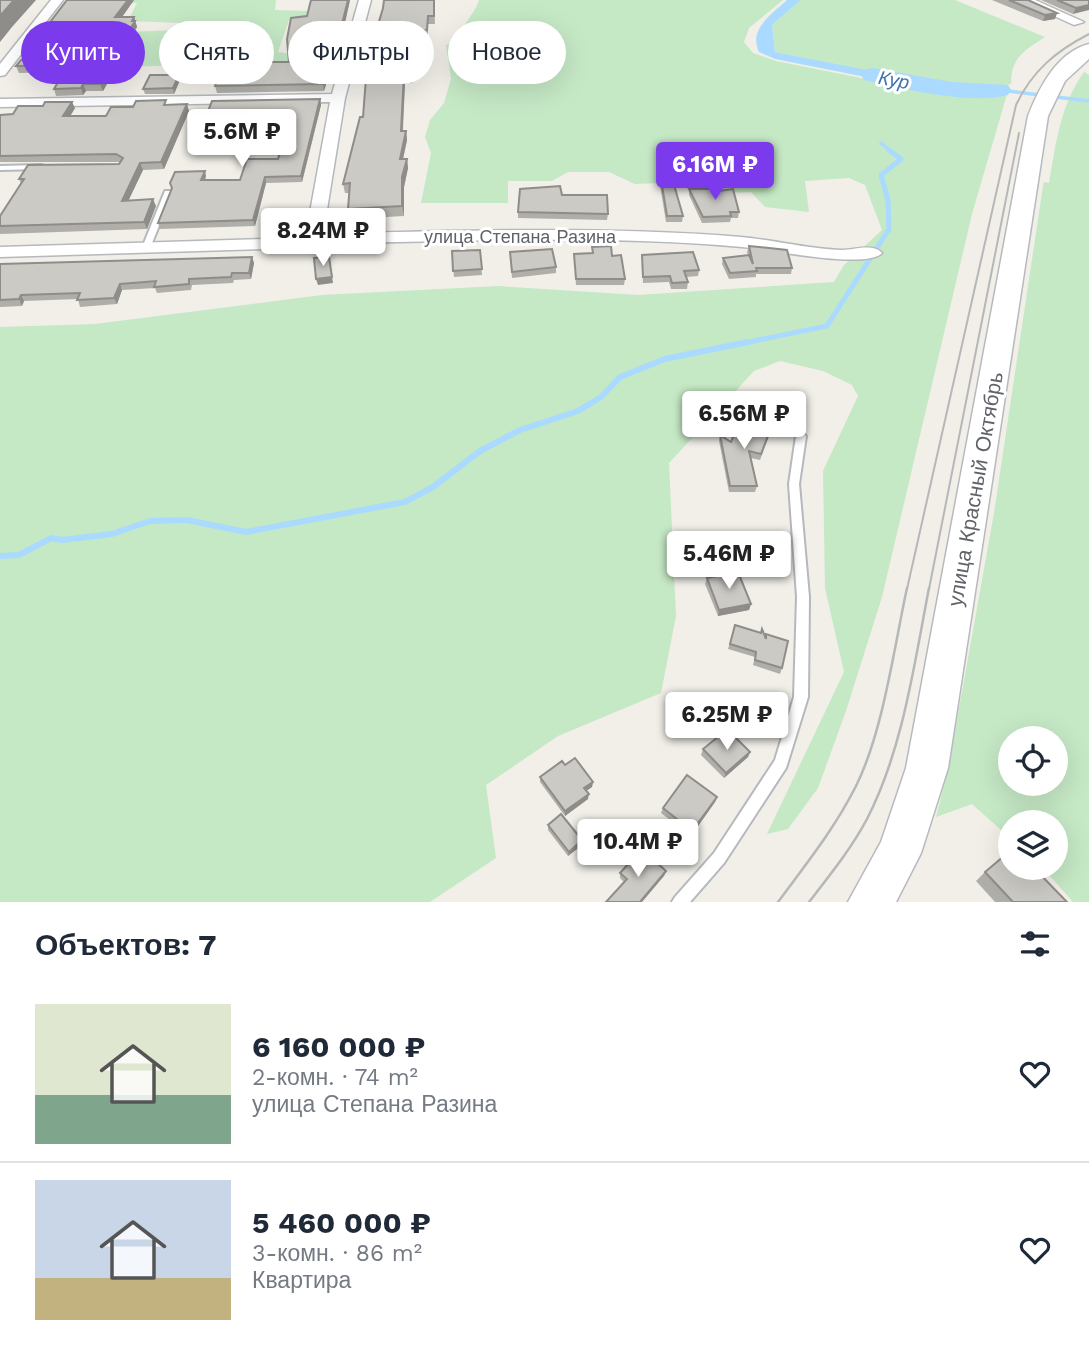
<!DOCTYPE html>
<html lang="ru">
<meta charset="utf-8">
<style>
:root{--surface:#fff;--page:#f2f2f3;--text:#1f2937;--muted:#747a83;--line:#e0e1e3;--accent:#7c3aed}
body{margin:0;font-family:"Work Sans",sans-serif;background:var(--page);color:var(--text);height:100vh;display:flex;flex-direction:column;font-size:26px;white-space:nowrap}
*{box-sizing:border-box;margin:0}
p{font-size:23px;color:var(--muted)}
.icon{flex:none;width:38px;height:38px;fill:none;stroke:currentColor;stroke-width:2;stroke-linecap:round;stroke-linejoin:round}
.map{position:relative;height:902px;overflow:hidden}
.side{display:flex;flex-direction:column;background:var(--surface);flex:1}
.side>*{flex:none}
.guide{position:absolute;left:21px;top:21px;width:700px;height:63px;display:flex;gap:14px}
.buttons{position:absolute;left:998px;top:726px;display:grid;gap:14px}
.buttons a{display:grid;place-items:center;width:70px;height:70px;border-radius:50%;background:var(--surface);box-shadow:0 7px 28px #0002;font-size:35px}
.price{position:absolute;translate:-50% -60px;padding:0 16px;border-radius:7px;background:#fff;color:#222;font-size:23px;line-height:46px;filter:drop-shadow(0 2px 4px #0008)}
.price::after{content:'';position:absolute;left:50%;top:42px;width:21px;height:16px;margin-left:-10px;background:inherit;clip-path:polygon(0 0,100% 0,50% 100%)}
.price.active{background:var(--accent);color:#fff}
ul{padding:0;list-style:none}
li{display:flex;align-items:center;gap:21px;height:175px;padding:0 35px}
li+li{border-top:2px solid var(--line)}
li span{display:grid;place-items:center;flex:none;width:196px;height:140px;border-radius:0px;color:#555}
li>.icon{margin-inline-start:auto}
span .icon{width:84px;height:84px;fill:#fffc;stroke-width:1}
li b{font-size:30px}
h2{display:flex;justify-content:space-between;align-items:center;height:84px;padding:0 35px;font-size:30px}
.pill{padding:0 24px;border-radius:32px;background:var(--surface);box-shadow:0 7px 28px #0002;font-size:24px;line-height:63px}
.pill.active{background:var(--accent);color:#fff}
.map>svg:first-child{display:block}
</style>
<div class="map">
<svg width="1089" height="902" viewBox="0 0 1089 902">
<rect width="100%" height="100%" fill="#f1efe8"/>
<g fill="#c5e8c5" fill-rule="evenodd">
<polygon points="125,0 276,0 275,10 309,11 306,19 289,20 278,52 291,54 289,62 87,68 94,57 128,56 133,47 91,47 101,33 179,30 182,23 128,21 137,3 124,3"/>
<path d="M479,0H783L749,28L744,42L753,53L776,61L951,96L1007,94L972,214L882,597L846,711L818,788L788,829L767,834L844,672L825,588L823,471L858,396L852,385L823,371L780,361L754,371L669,463L676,616L661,693L558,736L486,785L496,858L430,902H0V327L95,324L322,295L498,286L638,295L834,282L844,265L882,230L865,185L849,178L805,181L809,212L765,207L751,192L725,193L709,181L635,184L609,172H568L552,181H508V203H421L431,153L425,137L430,120L444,103L451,79L446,45L460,40C460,26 475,14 479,0Z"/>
<path d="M801,0H955L1045,37C1024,51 1011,57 1011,84C951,98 838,63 775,52L772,25Z"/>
<path d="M1084,72L1089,75V902H1073L1043,868H1055V822H1010V838L972,804L936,817L948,770L994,513L1043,186L1044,182L1049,183C1056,144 1060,105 1084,72ZM1010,738H1055V784H1010Z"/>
</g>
<path fill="#aadaff" d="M787,0H801L772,25L775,52L922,81L916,87L775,59L759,52C748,29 772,14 787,0Z"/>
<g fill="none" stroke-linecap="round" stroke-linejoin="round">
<g stroke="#aadaff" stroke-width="3.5">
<polyline points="1000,90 1089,101"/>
<polyline points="881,143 892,152"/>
</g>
<polyline stroke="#aadaff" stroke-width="5" points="739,344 827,326 889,229 888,200 881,175 901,159 889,150"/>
<polyline stroke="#aadaff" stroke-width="6" points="0,556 19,555 51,538 62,540 112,534 150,521 187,520 246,532 405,502 433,487 480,451 520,430 578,411 601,397 620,377 665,359 748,342"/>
<path fill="#aadaff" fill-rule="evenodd" d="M872,68L952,82L1008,85L1011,90L1008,95C969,105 904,89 864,80L861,75L864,70Z"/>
<defs>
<g id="lane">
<polygon points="39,165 42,165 42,169 0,170 0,166"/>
<polygon points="165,191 171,191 172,193 150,248 146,251 143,250 142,248"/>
<polygon points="801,432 806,436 799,484 809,597 808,697 786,768 724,863 690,902 672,902 675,897 714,853 775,760 794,697 797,597 789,484 796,436"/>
</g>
<g id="street">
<polygon points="51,0 63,0 5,75 0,76 0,64"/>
<path d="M359,0H371L345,98L324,228L340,233C473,231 608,226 741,237C775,240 808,249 842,250C854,250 873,243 882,253C867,270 767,249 742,247C608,235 473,241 339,243L317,237L298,245L266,249L0,257V247L266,239L294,236L307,229L330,102L0,107V99L332,94Z"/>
<polygon points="1019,0 1035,0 1084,22 1074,25"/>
</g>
<path id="secondary" d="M1089,44V59L1065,81L1048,116L948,768L921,853L896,902H848L881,842L906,768L1028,116C1039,88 1057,52 1089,44Z"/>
</defs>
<use href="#lane" stroke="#b5b8bc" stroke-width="4"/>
<use href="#street" stroke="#b5b8bc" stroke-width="3"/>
<use href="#secondary" stroke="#b6babf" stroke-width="3"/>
<use href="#lane" fill="#fff" fill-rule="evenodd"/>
<use href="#street" fill="#fff" fill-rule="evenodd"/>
<use href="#secondary" fill="#fff" fill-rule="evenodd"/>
<g stroke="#b6b7b8" stroke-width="2">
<path d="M907,589L1016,105C1032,71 1056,51 1089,34"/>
<polyline points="929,589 1019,133"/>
</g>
<g stroke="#b6b7b8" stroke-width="2.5">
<path d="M778,902C806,864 835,828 856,786C883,732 894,648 907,588"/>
<path d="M809,902C830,875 851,849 867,819C903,749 914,665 929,588"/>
</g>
</g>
<g fill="#afaea9">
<polygon points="67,0 134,0 122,17 134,17 137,27 112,67 114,72 103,91 86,91 83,95 56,96 54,89 64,72 19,73 16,66 38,60 42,58 30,57 28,51"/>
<polygon points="311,0 350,0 344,27 324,91 217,93 215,86 261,69 289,62 307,16"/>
<polygon points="384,0 434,0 435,24 428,24 428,39 418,39 412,83 405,83 403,131 406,131 407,140 403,159 407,159 408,168 404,187 404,216 349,219 348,209 349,193 345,193 343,184 363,117"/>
<polygon points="992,0 1028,0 1057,13 1055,19 1043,21"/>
<polygon points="1041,0 1089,0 1073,14"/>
<polygon points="179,75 180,80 174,94 145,94 143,89"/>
<polygon points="320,99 321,105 302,182 266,183 255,226 160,229 158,223 206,176 205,180 240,180 278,159 291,118 209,120 207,114"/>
<polygon points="168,105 189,111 164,169 143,170 128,200 156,206 147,229 0,234 0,216 21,183 19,179 119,164 120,162 0,162 0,115 75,108 70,116 106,116 133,107"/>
<polygon points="660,173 683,216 682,222 666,222 659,179"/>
<polygon points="689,189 739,212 738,218 731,218 730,222 702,223 689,195"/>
<polygon points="562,195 608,214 607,220 518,218 518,212"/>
<polygon points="749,246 792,268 791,274 756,274 756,277 729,279 722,264 723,258 748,255 747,252"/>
<polygon points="592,247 612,256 625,279 624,285 576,285 574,254 592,253"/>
<polygon points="480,250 482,275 454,277 452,251"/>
<polygon points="510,252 556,267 556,273 512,278"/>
<polygon points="642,255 699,270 698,276 686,277 688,282 687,289 671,289 669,282 643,283"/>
<polygon points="252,257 254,263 251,279 234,280 233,283 192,285 191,290 157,293 155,288 122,290 117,304 80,307 78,299 24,301 22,306 0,307 0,264"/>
<polygon points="771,431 760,460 751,458 757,486 755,492 729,492 719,441 720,435 731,442"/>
<polygon points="707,578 751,604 749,610 718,616 705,584"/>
<polygon points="735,625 765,637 766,634 782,668 780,674 753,665 755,657 728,649"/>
<polygon points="724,741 750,752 748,757 724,778 701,755 703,749"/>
<polygon points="565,765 593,782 592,787 586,791 588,799 565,816 540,782 540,777"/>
<polygon points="717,797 715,802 691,836 661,813 663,808"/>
<polygon points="548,825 582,840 582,845 568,856 548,830"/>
<polygon points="666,871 664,876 624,882 620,878 620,873"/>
<polygon points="985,872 1067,902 995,902 976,881"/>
</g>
<g fill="#8f8d8a">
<polygon points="14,0 36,0 12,27 0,42 0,16"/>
<polygon points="128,0 134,0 117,24 115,17"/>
<polygon points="348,0 350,0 344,27 324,91 323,84"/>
<polygon points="1089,5 1089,10 1073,14 1076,8"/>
<polygon points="1057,13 1055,19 1043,21 1045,15"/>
<polygon points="134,17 137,27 112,67 114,72 103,91 100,84 107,65"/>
<polygon points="417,31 418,39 412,83 411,74"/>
<polygon points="404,74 405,83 402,140 401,131"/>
<polygon points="179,75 180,80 174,94 173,88"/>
<polygon points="83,84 86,91 83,95 81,88"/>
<polygon points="320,99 321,105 302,182 301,176"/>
<polygon points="72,102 75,108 66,123 63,116"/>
<polygon points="187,104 189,111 164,169 161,162"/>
<polygon points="406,131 407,140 401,168 400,159"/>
<polygon points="407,159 408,168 404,187 404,216 402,206 402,177"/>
<polygon points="140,163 143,170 125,208 122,201"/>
<polygon points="205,171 206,176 203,186 201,180"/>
<polygon points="265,177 266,183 255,226 253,220"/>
<polygon points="153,199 156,206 147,229 144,222"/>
<polygon points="252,257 254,263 251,279 249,273"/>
<polygon points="329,257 333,283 318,285 316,279"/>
<polygon points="120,284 122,290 117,304 114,298"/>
<polygon points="21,295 24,301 22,306 19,299"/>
<polygon points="751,604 749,610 718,616 719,610"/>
<polygon points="750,752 748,757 724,778 726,773"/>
<polygon points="593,782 592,787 583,793 584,788"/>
<polygon points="589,794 588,799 565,816 565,811"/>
<polygon points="717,797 715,802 691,836 692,831"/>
<polygon points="582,840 582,845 568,856 569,852"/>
<polygon points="666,871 664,876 642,902 640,902"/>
</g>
<g fill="#cccac5" stroke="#8f8d8a" stroke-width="2">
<polygon points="0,0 14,0 0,16"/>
<polygon points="67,0 128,0 115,17 134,17 132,21 135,21 107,65 112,65 100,84 83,84 81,88 54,89 68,65 16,66 21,60 38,60 44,56 40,51 28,51"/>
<polygon points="311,0 348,0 343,20 323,84 215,86 221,70 261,69 264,62 289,62 287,39 291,18 307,16"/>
<polygon points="384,0 434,0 434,16 428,16 427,30 417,31 411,74 404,74 401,131 406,131 400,159 407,159 402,177 402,206 348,209 350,183 343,184 360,117 363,117 366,78 370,78 370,52 383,8"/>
<polygon points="1009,0 1028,0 1057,13 1045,15"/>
<polygon points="1057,0 1089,0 1089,5 1076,8"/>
<polygon points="150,75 179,75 173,88 143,89"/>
<polygon points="320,99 301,176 265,177 253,220 158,223 172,188 170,183 175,172 205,171 201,180 240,180 247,159 278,159 293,112 207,114 212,101"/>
<polygon points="166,100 164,105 187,104 161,162 140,163 122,201 153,199 144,222 0,226 0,216 24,179 19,179 28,165 119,164 123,158 116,154 0,156 0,115 13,114 18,106 43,106 45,102 72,102 63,116 106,116 111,107 133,107 136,101"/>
<polygon points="670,171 683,216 667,216 660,173"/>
<polygon points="560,186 562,195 607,195 608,214 518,212 520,189"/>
<polygon points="689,189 711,189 712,192 733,189 739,212 730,212 731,216 703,217"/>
<polygon points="611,246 612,256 621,255 625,279 576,279 574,254 593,253 592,247"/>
<polygon points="749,246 787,250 792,268 756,268 757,271 730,273 723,258 749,255 753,264"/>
<polygon points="552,249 556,267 512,272 510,252"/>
<polygon points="480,250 482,269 453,271 452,251"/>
<polygon points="693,252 699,270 684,271 688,282 672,283 670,276 643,277 642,255"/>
<polygon points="252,257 249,273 232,273 231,277 189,279 189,284 154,287 156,281 120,284 114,298 77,300 80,293 21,295 19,299 0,300 0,264"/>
<polygon points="329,257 332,277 316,279 314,258"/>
<polygon points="742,416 772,425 761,454 749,451 757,486 730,486 720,435 731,442"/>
<polygon points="738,572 751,604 719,610 707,578"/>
<polygon points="735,625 761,633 762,629 766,639 766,634 788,641 782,668 755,660 756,652 730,644"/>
<polygon points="732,734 750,752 726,773 703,749 719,736 724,741"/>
<polygon points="575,758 593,782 584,788 589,794 565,811 540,777 562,761 565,765"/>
<polygon points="687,775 717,797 692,831 663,808"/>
<polygon points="561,814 582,840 569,852 548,825"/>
<polygon points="642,849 666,871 640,902 606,902 627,879 620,873"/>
<polygon points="1010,851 1010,868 1034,868 1067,902 1013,902 985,872"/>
</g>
<g text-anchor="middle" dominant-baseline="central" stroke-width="6" stroke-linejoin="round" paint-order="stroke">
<g font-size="18" fill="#5f6368" stroke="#fff">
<text x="520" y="236">улица Степана Разина</text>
</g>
<g font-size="19" font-style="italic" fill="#4174aa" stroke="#fff">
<text transform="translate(894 80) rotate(11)">Кур</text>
</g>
<g font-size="21" fill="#5f6368" stroke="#fff">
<text transform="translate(975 489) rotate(-80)">улица Красный Октябрь</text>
</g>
</g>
</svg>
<div class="buttons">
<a><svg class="icon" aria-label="locate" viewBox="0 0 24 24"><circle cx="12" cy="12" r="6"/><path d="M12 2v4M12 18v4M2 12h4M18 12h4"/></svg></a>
<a><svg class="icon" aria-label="layers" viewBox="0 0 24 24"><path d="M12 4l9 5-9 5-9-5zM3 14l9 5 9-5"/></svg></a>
</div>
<b class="price" style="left:242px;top:169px">5.6M ₽</b>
<b class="price active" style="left:715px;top:202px">6.16M ₽</b>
<b class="price" style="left:323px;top:268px">8.24M ₽</b>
<b class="price" style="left:744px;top:451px">6.56M ₽</b>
<b class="price" style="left:729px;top:591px">5.46M ₽</b>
<b class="price" style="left:727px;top:752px">6.25M ₽</b>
<b class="price" style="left:638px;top:879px">10.4M ₽</b>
<div class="guide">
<a class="pill active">Купить</a>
<a class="pill">Снять</a>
<a class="pill">Фильтры</a>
<a class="pill">Новое</a>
</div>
</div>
<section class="side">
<h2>Объектов: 7<svg class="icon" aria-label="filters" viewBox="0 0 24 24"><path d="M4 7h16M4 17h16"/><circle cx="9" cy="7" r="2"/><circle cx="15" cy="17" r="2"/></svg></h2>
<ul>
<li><span style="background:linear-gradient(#dfe7d0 65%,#7fa58c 0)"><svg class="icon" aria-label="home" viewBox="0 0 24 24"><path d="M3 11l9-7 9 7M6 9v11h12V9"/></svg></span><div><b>6 160 000 ₽</b><p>2-комн. · 74 m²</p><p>улица Степана Разина</p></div><svg class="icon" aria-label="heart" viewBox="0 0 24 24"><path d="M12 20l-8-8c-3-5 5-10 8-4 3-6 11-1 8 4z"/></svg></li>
<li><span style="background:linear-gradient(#c9d6e8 70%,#c2b280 0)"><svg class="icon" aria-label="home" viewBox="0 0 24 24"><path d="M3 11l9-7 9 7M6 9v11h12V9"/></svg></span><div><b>5 460 000 ₽</b><p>3-комн. · 86 m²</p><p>Квартира</p></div><svg class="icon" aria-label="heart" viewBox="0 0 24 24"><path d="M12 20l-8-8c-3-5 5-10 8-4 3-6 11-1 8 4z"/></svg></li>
</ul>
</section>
